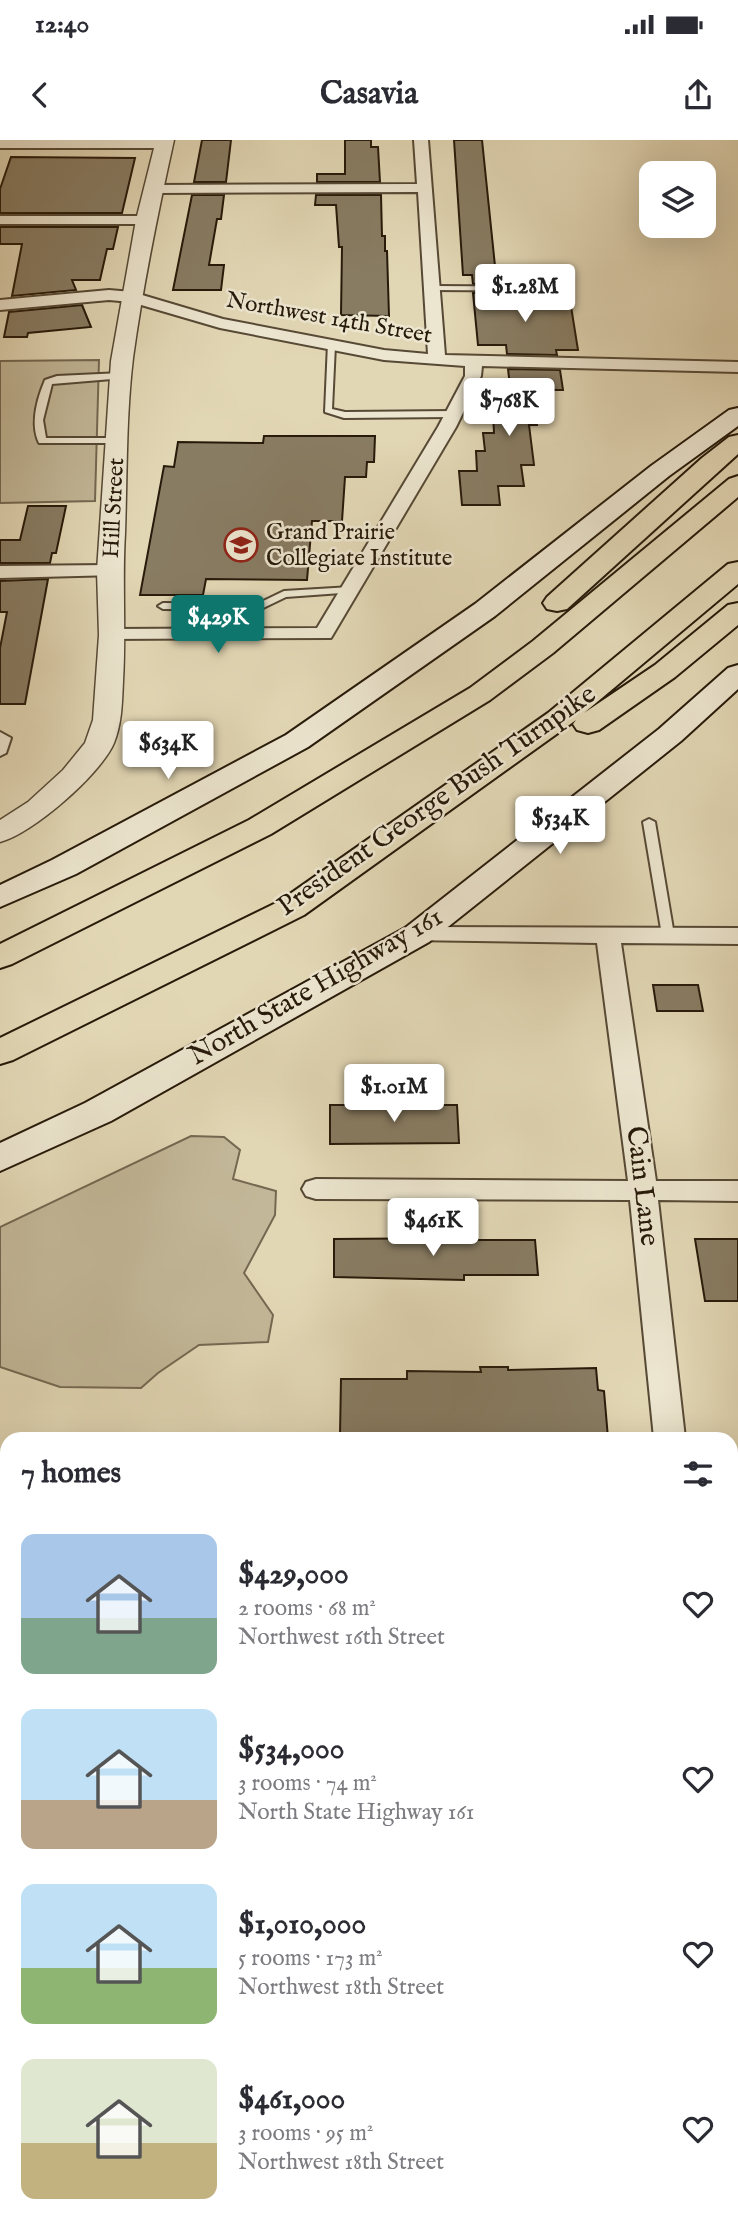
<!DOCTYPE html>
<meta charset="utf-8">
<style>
:root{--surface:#fff;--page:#f2f2f3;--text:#2b2b33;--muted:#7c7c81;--accent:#0f766e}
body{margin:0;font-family:"IM FELL English",serif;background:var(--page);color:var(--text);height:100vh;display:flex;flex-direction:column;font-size:26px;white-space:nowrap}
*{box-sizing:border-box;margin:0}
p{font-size:23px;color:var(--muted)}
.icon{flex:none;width:38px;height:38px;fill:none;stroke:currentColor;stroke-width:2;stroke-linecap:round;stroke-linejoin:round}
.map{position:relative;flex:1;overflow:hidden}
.sheet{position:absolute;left:0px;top:1292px;width:738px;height:800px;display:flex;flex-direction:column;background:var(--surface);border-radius:21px 21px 0 0;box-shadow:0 7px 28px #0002}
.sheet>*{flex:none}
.buttons{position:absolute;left:639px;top:21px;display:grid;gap:14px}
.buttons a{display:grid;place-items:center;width:77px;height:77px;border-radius:14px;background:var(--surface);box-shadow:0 7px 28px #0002;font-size:35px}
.price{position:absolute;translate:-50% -60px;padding:0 16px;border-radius:7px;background:#fff;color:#222;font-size:23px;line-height:46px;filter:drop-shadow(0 2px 4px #0008)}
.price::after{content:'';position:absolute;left:50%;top:42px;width:21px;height:16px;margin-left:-10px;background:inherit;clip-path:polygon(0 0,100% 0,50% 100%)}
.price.selected{background:var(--accent);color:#fff}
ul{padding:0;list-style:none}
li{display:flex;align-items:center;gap:21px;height:175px;padding:0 21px}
li span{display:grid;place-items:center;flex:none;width:196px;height:140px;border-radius:14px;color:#555}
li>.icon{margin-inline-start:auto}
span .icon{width:84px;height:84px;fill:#fffc;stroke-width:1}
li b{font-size:30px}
h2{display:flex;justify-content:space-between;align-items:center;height:84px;padding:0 21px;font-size:30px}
.status{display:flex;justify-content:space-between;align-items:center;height:49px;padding:0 35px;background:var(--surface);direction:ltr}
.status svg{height:19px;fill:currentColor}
header{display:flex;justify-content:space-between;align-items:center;height:91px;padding:0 21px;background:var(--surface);font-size:32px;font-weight:700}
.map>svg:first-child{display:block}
</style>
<div class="status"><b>12:40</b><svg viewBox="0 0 49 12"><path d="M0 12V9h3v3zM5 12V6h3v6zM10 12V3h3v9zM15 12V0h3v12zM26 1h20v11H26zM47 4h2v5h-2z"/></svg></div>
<header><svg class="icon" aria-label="back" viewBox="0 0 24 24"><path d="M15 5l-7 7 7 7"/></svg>Casavia<svg class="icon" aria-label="share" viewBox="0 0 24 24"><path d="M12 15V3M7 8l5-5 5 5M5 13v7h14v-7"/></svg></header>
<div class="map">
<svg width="738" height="2090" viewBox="0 0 738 2090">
<rect width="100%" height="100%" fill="#e2d7b5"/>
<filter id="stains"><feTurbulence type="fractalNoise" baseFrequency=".00286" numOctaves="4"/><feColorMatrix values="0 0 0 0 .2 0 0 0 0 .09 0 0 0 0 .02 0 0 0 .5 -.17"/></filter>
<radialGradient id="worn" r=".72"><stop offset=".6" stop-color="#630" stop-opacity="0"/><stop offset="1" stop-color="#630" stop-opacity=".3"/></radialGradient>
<g fill="#c2b798" stroke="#746851" stroke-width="2">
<polygon points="99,220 95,361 0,363 0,221"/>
<polygon points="191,996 224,997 240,1010 233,1039 276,1051 275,1075 244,1133 273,1175 268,1202 199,1205 158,1233 141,1248 60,1247 0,1227 0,1087"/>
<polygon points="0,1417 7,1417 7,2084 732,2084 732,1581 738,1587 738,2090 0,2090"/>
</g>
<g fill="#887c63" stroke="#271a0a" stroke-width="2">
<polygon points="202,0 231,0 226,42 194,42"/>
<polygon points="345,0 371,0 371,7 378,7 380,42 317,42 317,34 345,34"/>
<polygon points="454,0 482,0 495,126 504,126 506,144 473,144 472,135 463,135"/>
<polygon points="11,17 135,18 122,73 0,73 0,49"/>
<polygon points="192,55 224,55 221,79 217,79 209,125 224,125 221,150 173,150"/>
<polygon points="316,55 381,55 382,96 385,96 385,111 387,111 389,176 341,175 342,107 339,107 336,65 315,65"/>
<polygon points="0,87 118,87 113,109 107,109 100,140 72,140 76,150 12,156 22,104 0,104"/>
<polygon points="473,153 508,153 508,160 570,160 578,210 556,210 557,215 507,214 506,205 478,205"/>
<polygon points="82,165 91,187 28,193 27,197 4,197 9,172"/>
<polygon points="508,229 560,230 563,250 546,250 549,267 534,267 537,285 529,285 534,325 521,325 524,346 498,346 500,365 462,365 459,331 477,331 476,311 485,311 483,293 494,293 493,273 503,273 501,255 511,255"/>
<polygon points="264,296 375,296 374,322 367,322 366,337 345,337 342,381 312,381 307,440 206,439 203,455 140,455 164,326 174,327 178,302 263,303"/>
<polygon points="28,366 66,366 56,413 52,413 50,423 0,423 0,400 20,400"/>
<polygon points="48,439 25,564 0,564 0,508 7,472 0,472 0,441"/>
<polygon points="653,845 698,845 703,871 657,871"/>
<polygon points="330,965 457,965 459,1003 330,1004"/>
<polygon points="462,1098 462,1100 535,1100 538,1135 464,1135 464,1140 334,1137 334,1099"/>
<polygon points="695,1099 738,1099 738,1161 705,1161"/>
<polygon points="480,1227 508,1227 508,1230 596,1228 598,1250 604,1251 608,1298 364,1298 364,1295 340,1295 341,1239 407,1239 407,1231 481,1232"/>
</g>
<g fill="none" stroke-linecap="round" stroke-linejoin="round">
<defs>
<g id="service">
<polygon points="433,146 563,147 567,149 563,151 430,150 429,148"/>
<polygon points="328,203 335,205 332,269 345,272 453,271 457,274 453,277 344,278 325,272"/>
<path d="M121,233L124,234V238L52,244L43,280L46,298H118L122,301L121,303H39C30,284 37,259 45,240L57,236Z"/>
<polygon points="351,447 356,450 355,452 286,457 259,470 163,469 158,466 163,463 257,464 284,451"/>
<polygon points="0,592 11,598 6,613 0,616"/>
<polygon points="649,679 655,682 674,795 668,799 662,795 643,682"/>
</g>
<g id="minor">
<polygon points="0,0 165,0 171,4 164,8 0,8"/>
<polygon points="414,0 428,0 445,215 738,222 738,232 482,226 481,236 456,287 331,498 105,499 102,495 105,491 112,489 317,488 438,287 465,236 465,226 384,220 220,188 131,162 109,160 0,170 0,160 109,150 132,152 223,179 384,210 428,214 418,52 155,53 148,49 155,45 417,44"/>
<polygon points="0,76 146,76 153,80 146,84 0,84"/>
<polygon points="110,425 120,431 117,435 0,438 0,426"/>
<polygon points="417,787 738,788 738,804 621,803 656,1041 738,1041 738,1061 658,1060 685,1298 654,1298 630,1060 316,1059 306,1056 302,1049 306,1042 316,1039 628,1041 597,803 408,800 405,795 408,790"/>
</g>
<g id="tertiary">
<path d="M156,0H174C158,72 143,145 133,218C126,276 127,335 125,393C122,442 126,492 123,541C122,562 122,583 114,603C101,634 32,694 0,702V680L28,662L63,630L85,603L93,580L99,495L97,431L111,221L136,80Z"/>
<polygon points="0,1359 7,1360 7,1394 0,1393"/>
<rect x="732" y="1365" width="6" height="34"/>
</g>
<g id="secondary">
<polygon points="738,268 738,286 669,336 495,476 308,607 76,734 0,767 0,745 52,720 286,595 475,464 651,326 729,270"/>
<polygon points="738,525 738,549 681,601 429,802 111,981 0,1031 0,1003 85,963 405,788 659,589 728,528"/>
</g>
<g id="motorway">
<polygon points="738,295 738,314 567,469 557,471 547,469 543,463 547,457 702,318 729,297"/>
<polygon points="738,336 738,357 553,513 490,560 271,694 12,824 0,828 0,804 249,680 470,548 533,501 729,339"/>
<polygon points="738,422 738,444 584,573 655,525 728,465 738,463 738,485 675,537 599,590 588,593 577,590 573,584 576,580 304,775 13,920 0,924 0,898 280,761 548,573 728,424"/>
</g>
</defs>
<use href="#service" stroke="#564935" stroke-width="4"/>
<use href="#minor" stroke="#564935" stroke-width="4"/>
<use href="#tertiary" stroke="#564935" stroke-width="3"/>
<use href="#secondary" stroke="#271a0a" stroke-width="4"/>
<use href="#motorway" stroke="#271a0a" stroke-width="4"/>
<use href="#service" fill="#ece5cf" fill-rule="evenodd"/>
<use href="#minor" fill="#ece5cf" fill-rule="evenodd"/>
<use href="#tertiary" fill="#ece5cf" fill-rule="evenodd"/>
<use href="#secondary" fill="#ece5cf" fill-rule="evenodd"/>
<use href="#motorway" fill="#e2d7b5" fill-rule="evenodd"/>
</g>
<defs>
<symbol id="school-ring" viewBox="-11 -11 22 22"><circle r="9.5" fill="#ece5cf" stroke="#8f2418" stroke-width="1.5"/><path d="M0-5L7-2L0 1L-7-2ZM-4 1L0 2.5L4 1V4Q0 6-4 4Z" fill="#8f2418"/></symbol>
</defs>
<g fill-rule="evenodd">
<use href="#school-ring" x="222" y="386" width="38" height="38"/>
</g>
<g text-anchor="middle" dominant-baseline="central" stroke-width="5" stroke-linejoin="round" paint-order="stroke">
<g font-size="23" fill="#271a0a" stroke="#ece5cf">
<text transform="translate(329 178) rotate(10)">Northwest 14th Street</text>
<text transform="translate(114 368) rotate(-87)">Hill Street</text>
</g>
<g font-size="23" fill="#271a0a" stroke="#ece5cf" text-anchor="start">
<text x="266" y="392">Grand Prairie<tspan x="266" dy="26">Collegiate Institute</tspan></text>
</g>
<g font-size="28" fill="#271a0a" stroke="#ece5cf">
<text transform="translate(437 661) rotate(-35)">President George Bush Turnpike</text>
<text transform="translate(316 847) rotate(-30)">North State Highway 161</text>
<text transform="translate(642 1046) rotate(83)">Cain Lane</text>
</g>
</g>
<rect width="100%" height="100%" filter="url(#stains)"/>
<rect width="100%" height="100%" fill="url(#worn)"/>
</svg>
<div class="buttons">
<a><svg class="icon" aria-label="layers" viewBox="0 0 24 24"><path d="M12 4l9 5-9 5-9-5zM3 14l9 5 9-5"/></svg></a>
</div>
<b class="price" style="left:525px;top:184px">$1.28M</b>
<b class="price" style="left:509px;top:298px">$768K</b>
<b class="price selected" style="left:218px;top:515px">$429K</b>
<b class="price" style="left:168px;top:641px">$634K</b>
<b class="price" style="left:560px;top:716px">$534K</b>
<b class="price" style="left:394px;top:984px">$1.01M</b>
<b class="price" style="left:433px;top:1118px">$461K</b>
<section class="sheet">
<h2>7 homes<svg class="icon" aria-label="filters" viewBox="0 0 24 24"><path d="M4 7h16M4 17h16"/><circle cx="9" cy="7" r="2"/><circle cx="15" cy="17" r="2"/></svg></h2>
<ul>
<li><span style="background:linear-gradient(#a9c7e8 60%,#7fa58c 0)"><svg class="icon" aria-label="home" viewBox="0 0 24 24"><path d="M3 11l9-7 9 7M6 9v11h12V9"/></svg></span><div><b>$429,000</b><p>2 rooms · 68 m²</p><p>Northwest 16th Street</p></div><svg class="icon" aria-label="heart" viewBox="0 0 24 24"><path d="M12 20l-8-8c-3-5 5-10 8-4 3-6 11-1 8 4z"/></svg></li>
<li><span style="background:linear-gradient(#bfe0f5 65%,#b9a48a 0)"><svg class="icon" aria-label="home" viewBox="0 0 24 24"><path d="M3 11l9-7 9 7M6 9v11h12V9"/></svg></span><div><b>$534,000</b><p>3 rooms · 74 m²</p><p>North State Highway 161</p></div><svg class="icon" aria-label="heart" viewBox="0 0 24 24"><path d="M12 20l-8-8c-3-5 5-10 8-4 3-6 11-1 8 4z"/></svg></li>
<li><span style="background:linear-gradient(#bfe0f5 60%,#8fb573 0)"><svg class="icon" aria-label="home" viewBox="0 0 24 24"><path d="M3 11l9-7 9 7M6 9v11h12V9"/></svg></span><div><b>$1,010,000</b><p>5 rooms · 173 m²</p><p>Northwest 18th Street</p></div><svg class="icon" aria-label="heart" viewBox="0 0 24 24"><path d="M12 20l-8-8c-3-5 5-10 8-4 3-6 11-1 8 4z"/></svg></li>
<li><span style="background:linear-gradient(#dfe7d0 60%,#c2b280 0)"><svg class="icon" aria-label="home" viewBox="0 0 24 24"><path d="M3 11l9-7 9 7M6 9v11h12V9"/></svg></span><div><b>$461,000</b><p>3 rooms · 95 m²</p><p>Northwest 18th Street</p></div><svg class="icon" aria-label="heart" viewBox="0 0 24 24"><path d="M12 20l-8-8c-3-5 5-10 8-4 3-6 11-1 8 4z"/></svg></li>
</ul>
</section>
</div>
